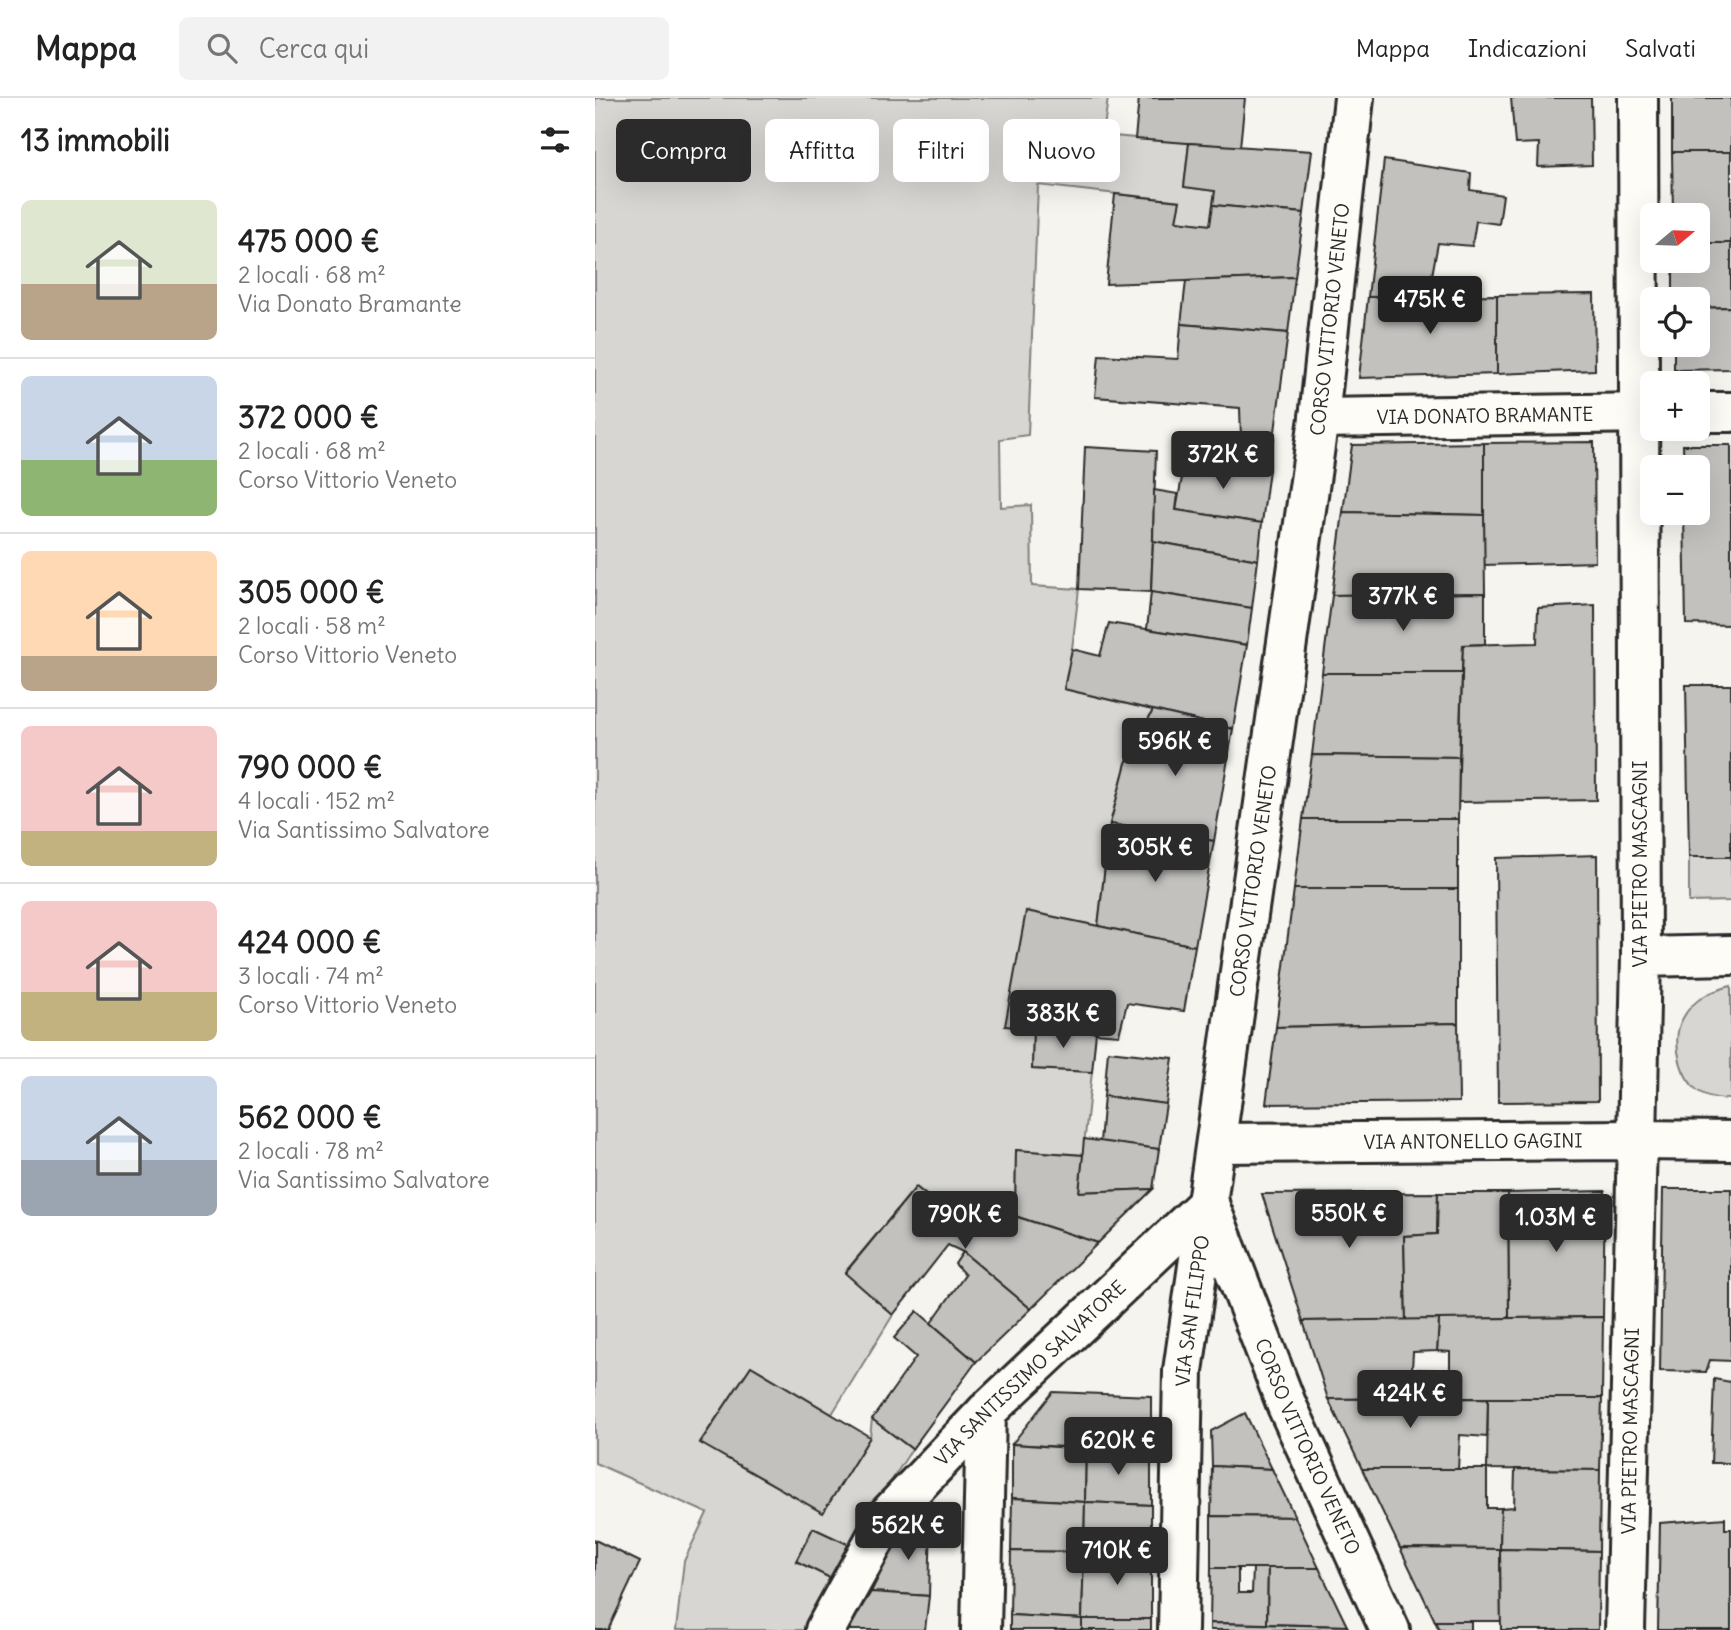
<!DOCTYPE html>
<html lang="it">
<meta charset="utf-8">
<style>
:root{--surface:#fff;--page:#f2f2f2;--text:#222;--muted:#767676;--line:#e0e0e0;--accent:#2b2b2b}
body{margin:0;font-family:Delius,sans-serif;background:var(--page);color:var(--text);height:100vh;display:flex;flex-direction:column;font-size:26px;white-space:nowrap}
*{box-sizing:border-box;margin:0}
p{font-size:23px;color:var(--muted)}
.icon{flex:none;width:38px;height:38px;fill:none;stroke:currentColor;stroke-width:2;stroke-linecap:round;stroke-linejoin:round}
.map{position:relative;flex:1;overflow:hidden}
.drawer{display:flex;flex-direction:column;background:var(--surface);width:595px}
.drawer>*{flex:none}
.hud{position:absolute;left:21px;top:21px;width:665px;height:63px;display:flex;gap:14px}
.needle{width:46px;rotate:71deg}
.tools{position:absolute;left:1045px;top:105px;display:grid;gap:14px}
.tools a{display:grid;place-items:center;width:70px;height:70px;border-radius:10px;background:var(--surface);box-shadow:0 7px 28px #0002;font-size:35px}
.price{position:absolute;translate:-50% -60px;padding:0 16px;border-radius:7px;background:var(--accent);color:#fff;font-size:23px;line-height:46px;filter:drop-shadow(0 2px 4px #0008)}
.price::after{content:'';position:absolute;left:50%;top:42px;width:21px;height:16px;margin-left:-10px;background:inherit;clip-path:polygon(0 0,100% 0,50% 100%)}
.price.active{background:#222;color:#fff}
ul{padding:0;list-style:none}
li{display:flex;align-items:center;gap:21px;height:175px;padding:0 21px}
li+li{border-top:2px solid var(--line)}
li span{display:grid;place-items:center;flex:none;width:196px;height:140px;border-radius:10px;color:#555}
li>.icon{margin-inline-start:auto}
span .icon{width:84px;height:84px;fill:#fffc;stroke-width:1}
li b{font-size:30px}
h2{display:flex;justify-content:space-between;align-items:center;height:84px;padding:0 21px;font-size:30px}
.tag{padding:0 24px;border-radius:10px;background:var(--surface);box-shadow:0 7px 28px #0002;font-size:24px;line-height:63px}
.tag.active{background:var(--accent);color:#fff}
header{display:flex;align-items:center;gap:42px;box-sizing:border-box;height:98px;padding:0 35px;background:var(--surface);border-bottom:2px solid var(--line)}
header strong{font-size:33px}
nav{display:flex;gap:38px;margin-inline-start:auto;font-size:24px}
.search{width:490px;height:63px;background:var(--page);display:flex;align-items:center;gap:18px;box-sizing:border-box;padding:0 24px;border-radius:10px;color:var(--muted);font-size:26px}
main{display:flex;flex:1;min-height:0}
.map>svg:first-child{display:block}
</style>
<header>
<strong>Mappa</strong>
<div class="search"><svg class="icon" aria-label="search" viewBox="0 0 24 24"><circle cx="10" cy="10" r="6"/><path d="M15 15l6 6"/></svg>Cerca qui</div>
<nav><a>Mappa</a><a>Indicazioni</a><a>Salvati</a></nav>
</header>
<main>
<section class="drawer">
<h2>13 immobili<svg class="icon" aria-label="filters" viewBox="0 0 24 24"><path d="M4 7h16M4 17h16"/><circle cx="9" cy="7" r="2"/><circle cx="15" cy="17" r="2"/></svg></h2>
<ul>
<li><span style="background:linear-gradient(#dfe7d0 60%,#b9a48a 0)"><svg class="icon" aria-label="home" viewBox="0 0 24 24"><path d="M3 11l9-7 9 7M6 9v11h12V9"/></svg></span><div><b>475 000 €</b><p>2 locali · 68 m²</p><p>Via Donato Bramante</p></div></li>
<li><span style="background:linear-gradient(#c9d6e8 60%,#8fb573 0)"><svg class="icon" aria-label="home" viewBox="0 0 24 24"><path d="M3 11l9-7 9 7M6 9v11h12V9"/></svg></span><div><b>372 000 €</b><p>2 locali · 68 m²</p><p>Corso Vittorio Veneto</p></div></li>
<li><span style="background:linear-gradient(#ffd9b3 75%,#b9a48a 0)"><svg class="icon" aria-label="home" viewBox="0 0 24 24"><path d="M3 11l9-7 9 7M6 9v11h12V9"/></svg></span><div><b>305 000 €</b><p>2 locali · 58 m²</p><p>Corso Vittorio Veneto</p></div></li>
<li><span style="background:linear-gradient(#f6c9c9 75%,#c2b280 0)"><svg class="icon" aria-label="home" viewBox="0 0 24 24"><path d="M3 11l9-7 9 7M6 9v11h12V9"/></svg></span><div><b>790 000 €</b><p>4 locali · 152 m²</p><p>Via Santissimo Salvatore</p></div></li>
<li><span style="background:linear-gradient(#f6c9c9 65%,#c2b280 0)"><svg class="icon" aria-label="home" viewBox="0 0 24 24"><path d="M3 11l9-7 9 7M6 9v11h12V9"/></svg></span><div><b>424 000 €</b><p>3 locali · 74 m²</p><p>Corso Vittorio Veneto</p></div></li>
<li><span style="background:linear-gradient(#c9d6e8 60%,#9aa5b1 0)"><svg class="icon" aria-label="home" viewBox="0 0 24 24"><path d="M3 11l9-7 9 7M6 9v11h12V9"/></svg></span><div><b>562 000 €</b><p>2 locali · 78 m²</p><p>Via Santissimo Salvatore</p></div></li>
</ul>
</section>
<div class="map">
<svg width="1136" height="1532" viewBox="0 0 1136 1532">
<rect width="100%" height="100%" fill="#f5f4ef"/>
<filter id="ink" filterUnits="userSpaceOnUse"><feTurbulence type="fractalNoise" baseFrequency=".0143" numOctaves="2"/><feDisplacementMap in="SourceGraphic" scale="14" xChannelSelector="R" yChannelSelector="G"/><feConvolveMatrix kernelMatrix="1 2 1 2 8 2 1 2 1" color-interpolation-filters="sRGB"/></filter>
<g filter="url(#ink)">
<g fill="#d7d6d2" stroke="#81807e" stroke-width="2">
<polygon points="0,0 513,0 508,37 594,45 589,89 620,93 615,127 581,123 584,103 443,87 433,337 405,341 406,409 436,407 437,488 484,491 477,551 469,591 558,612 531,665 515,725 503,828 431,813 438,930 437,971 497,974 488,1057 421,1052 420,1118 382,1106 365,1124 321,1089 250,1174 298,1217 237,1316 156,1268 105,1344 228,1415 275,1339 277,1321 317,1351 295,1385 261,1450 218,1430 201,1463 241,1483 221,1532 81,1532 89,1463 112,1415 0,1365"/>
<polygon points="1094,759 1136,759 1136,803 1094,804"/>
<path d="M1136,888V1001C1122,1001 1106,999 1097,987C1083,971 1077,938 1088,920C1098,901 1116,893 1136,888Z"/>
</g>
<g fill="#c2c1be" stroke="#2b2b2b" stroke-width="2">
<polygon points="544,0 650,0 645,49 540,41"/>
<polygon points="916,0 996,0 997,67 943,69 944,45 920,46"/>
<rect x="1077" y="0" width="59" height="54"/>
<polygon points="594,45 717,53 709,115 618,107 620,93 589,89"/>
<polygon points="1077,54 1136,54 1136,145 1102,145 1102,117 1078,117"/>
<polygon points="789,62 876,75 875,92 908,97 904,126 881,123 877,148 843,145 833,199 773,199"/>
<polygon points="520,96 585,103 581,123 615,127 618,107 709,115 700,179 511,186"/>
<polygon points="1102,145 1136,145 1136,209 1102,210 1102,201 1078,201 1078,163 1102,163"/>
<polygon points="700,179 693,235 586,226 591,183"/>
<polygon points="999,196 1000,272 902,276 902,197"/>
<polygon points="902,197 902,276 764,280 773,199"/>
<polygon points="1136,209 1136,271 1079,272 1079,247 1102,247 1102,210"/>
<polygon points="586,226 693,235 679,341 646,339 645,310 500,299 504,257 583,261"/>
<polygon points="999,344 1000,464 889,467 889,345"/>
<polygon points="889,345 889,417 748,414 757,347"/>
<polygon points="1088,347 1136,347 1136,527 1091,526 1089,415 1102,415 1102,369 1089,369"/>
<polygon points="490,349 561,353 556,494 484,491"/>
<polygon points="590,363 674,372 667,425 581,412"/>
<polygon points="559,392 583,396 581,412 667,425 663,462 558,443"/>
<polygon points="748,414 889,417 890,495 737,497"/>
<polygon points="558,443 663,462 657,510 556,494"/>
<polygon points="556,494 657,510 652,547 552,531"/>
<polygon points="890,495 890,546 868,547 867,575 727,575 737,497"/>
<polygon points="1000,507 1001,702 863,704 868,547 942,545 943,510"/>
<polygon points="514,525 652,547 638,631 469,591 477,551 505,558"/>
<polygon points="727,575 867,575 864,659 717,657"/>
<polygon points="1091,587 1136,587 1136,759 1094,759"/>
<polygon points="558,612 638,631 619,743 515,726 531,665"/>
<polygon points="717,657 864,659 863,721 708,721"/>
<polygon points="708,721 863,721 863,791 699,791"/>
<polygon points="515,726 619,743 600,848 503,828"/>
<polygon points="1002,757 1003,1003 903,1004 901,760"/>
<polygon points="699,791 863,791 863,925 681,929"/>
<polygon points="431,813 600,848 589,913 532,905 524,937 410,928"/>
<polygon points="863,925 864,1004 671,1006 681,929"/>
<polygon points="438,930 501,934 497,974 437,971"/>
<polygon points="513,953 578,960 571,1006 509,998"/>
<polygon points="509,998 571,1006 564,1051 505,1044"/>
<polygon points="489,1041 564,1051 558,1091 484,1094"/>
<polygon points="421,1052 488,1057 484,1094 558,1091 503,1145 420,1118"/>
<polygon points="321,1089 365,1124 382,1106 503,1145 436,1211 368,1154 353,1147 298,1217 250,1175"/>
<polygon points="1068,1091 1136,1091 1136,1263 1115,1262 1111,1274 1065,1273"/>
<polygon points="1010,1093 1008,1219 914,1220 913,1095"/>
<polygon points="843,1095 842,1136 809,1138 811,1222 708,1223 667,1096"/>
<polygon points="843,1095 913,1095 914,1220 811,1222 809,1138 842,1136"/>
<polygon points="368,1154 436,1211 381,1264 336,1225 370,1177 360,1166"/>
<polygon points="322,1213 381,1264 317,1351 277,1321 321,1259 299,1240"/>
<polygon points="1008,1219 1007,1300 840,1300 842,1272 855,1273 855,1254 842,1253 844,1221"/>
<polygon points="844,1221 842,1253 818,1254 817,1271 842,1272 840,1300 733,1301 708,1223"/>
<polygon points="156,1268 275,1339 228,1415 105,1345"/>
<polygon points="1119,1281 1136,1284 1136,1365 1116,1365"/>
<polygon points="458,1294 556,1298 556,1354 417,1346"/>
<polygon points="893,1300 1007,1300 1005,1372 892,1371"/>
<polygon points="893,1300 892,1339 865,1337 863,1371 767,1371 733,1301"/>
<polygon points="650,1315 677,1371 617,1368 616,1333"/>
<polygon points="417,1346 491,1351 490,1404 417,1400"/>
<polygon points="491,1351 556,1354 556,1407 490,1404"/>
<polygon points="617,1368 677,1371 700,1419 616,1418"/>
<polygon points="767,1371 892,1371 892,1410 906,1410 905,1451 805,1450"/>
<polygon points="920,1371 1005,1372 1004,1453 905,1451 906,1410 919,1409"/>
<polygon points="417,1400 490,1404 489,1454 416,1453"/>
<polygon points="490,1404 556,1407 556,1458 489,1454"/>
<polygon points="616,1418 700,1419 724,1470 616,1470"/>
<polygon points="1130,1420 1130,1431 1136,1431 1136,1532 1063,1532 1065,1425"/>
<polygon points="312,1421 336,1421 334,1498 276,1494"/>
<polygon points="218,1430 261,1450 241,1483 201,1463"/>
<polygon points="0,1442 45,1464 13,1532 0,1532"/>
<polygon points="805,1450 905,1451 906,1523 840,1523"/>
<polygon points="905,1451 1004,1453 1003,1532 906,1532"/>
<polygon points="416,1453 489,1454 487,1521 415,1517"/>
<polygon points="489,1454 556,1458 556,1521 487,1521"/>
<polygon points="616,1470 643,1470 643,1495 657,1495 658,1470 673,1470 672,1526 615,1525"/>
<polygon points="673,1470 724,1470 752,1528 672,1526"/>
<polygon points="276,1494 334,1498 330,1532 252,1532"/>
<polygon points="415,1517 487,1521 487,1532 415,1532"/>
<rect x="487" y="1521" width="69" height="11"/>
<polygon points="840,1523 876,1523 876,1532 844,1532"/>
<polygon points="615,1525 752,1528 754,1532 615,1532"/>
</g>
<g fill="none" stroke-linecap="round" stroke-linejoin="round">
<defs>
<g id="street">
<polyline points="1043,0 1046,859"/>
<polyline points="1102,314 1136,314"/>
<path id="s1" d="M724,320L1057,315"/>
<path id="s2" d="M621,1045L1042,1042L1030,1532"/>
<path id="s3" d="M614,1106L692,1308L795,1532"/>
<path id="s4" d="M230,1532L294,1416L391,1314L614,1104"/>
<polyline points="386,1532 391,1314"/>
<path id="s5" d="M583,1532L588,1273L724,320L759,0"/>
</g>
<polyline id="secondary" points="1136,857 1046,859 1042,1042 1136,1043"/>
</defs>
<use href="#street" stroke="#2b2b2b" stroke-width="44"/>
<use href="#secondary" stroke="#2b2b2b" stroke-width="44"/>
<use href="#street" stroke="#fdfcf7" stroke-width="38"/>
<use href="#secondary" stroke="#fdfcf7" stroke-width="38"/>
</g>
</g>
<g text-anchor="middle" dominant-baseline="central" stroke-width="6" stroke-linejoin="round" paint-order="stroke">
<g font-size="19" fill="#2b2b2b" stroke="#fdfcf7">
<text stroke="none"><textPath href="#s5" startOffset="1321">CORSO VITTORIO VENETO</textPath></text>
<text stroke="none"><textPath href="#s1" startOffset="166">VIA DONATO BRAMANTE</textPath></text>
<text transform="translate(1045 766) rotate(-90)">VIA PIETRO MASCAGNI</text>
<text stroke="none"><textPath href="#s5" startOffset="754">CORSO VITTORIO VENETO</textPath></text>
<text stroke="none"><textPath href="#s2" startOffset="257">VIA ANTONELLO GAGINI</textPath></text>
<text stroke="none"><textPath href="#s5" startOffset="320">VIA SAN FILIPPO</textPath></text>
<text stroke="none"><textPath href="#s4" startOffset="332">VIA SANTISSIMO SALVATORE</textPath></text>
<text transform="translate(1035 1333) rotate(-89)">VIA PIETRO MASCAGNI</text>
<text stroke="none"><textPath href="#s3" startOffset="262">CORSO VITTORIO VENETO</textPath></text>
</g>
</g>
</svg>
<div class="tools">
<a><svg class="needle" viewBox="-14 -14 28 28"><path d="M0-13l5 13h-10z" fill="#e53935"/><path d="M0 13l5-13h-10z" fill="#767676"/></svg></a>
<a><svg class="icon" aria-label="locate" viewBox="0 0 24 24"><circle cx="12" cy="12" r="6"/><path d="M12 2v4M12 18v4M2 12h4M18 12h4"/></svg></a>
<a>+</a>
<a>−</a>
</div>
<b class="price active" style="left:835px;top:238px">475K €</b>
<b class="price" style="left:628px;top:393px">372K €</b>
<b class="price" style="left:808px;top:535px">377K €</b>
<b class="price" style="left:580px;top:680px">596K €</b>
<b class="price" style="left:560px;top:786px">305K €</b>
<b class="price" style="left:468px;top:952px">383K €</b>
<b class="price" style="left:754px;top:1152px">550K €</b>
<b class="price" style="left:370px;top:1153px">790K €</b>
<b class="price" style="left:961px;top:1156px">1.03M €</b>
<b class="price" style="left:815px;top:1332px">424K €</b>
<b class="price" style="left:523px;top:1379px">620K €</b>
<b class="price" style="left:313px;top:1464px">562K €</b>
<b class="price" style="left:522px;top:1489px">710K €</b>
<div class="hud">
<a class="tag active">Compra</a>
<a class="tag">Affitta</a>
<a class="tag">Filtri</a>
<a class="tag">Nuovo</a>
</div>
</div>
</main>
